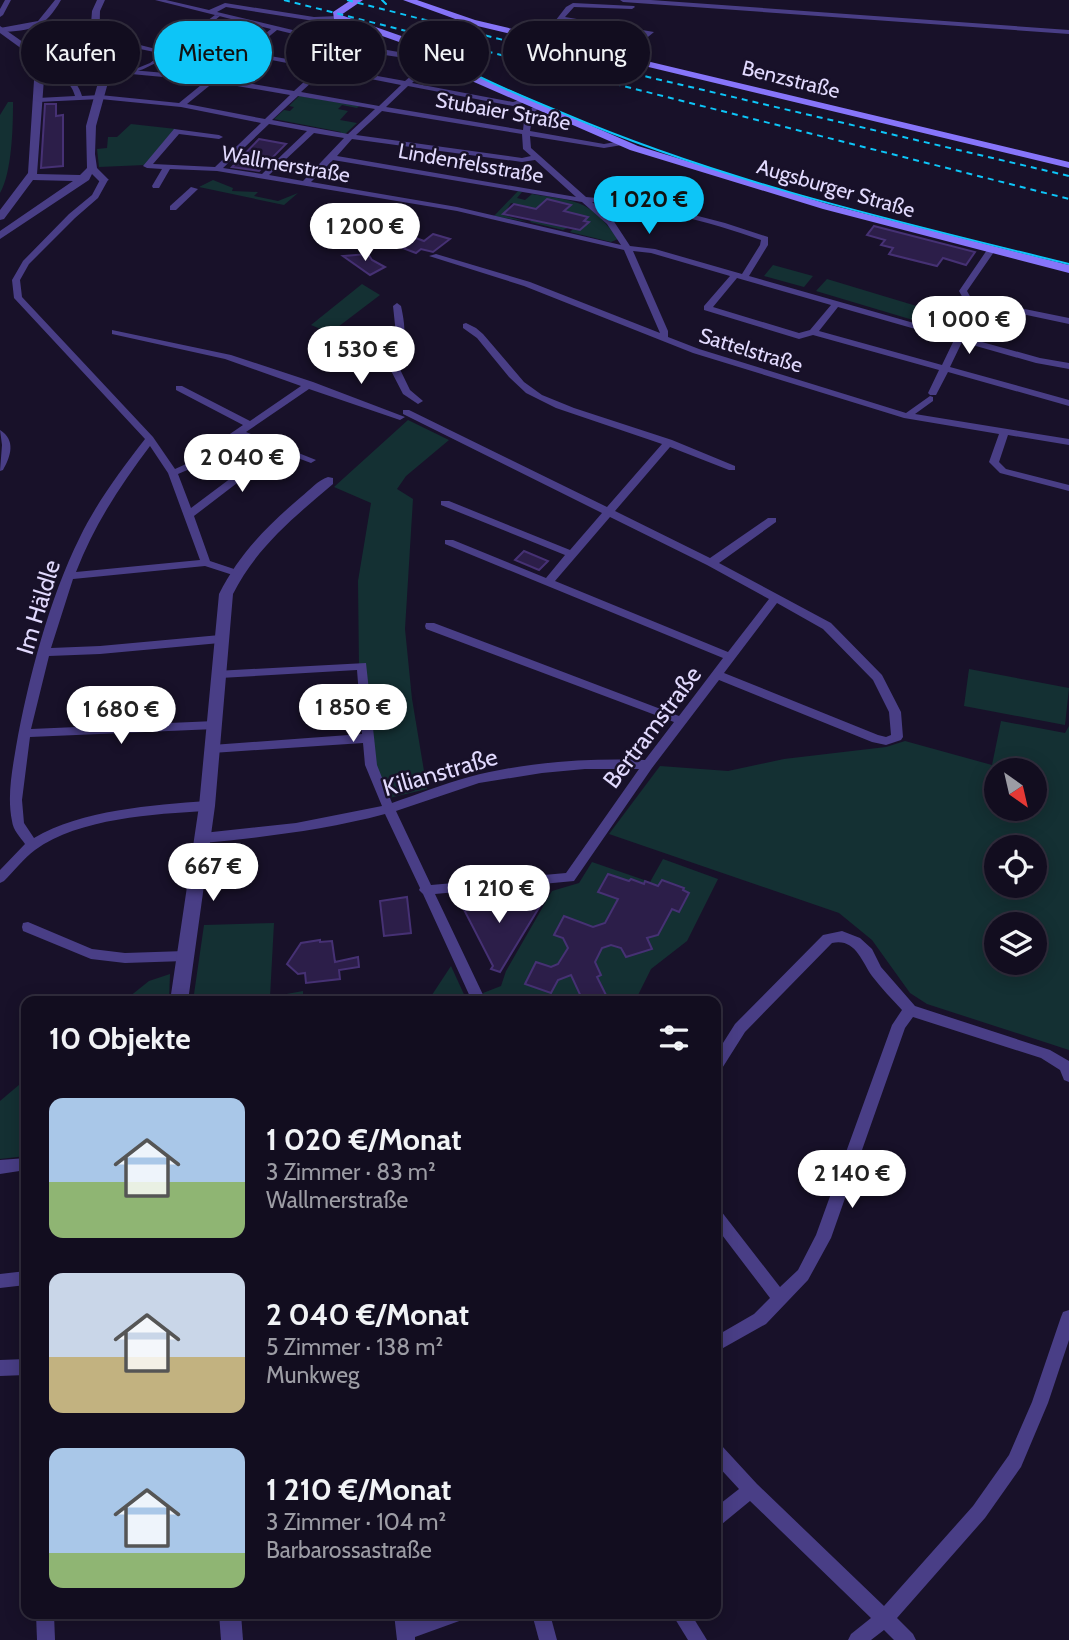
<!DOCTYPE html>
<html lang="de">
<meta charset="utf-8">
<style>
:root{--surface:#120d1f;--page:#1f1b2c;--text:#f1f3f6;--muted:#9c9ca4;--line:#312d3d;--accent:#0dc5f7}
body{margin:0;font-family:Cabin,sans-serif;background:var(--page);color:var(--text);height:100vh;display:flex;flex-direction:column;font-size:26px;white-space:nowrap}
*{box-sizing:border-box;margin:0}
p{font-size:23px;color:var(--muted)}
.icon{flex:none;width:38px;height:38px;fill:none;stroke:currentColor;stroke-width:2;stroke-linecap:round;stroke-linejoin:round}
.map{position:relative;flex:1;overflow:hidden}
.side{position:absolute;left:21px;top:996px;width:700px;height:623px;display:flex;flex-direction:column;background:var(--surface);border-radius:14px;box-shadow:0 4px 18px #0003,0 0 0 2px var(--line)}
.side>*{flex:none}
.banner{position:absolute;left:21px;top:21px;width:700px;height:63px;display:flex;gap:14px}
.needle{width:46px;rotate:146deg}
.controls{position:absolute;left:984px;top:758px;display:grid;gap:14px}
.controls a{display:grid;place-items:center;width:63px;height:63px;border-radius:50%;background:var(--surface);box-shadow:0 4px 18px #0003,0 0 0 2px var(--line);font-size:35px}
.price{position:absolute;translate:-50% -60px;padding:0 16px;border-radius:24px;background:#fff;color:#222;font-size:23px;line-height:46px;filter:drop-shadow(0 2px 4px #0008)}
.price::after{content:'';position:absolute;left:50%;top:42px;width:21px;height:16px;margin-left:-10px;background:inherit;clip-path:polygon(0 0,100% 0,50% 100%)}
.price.on{background:var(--accent);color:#111}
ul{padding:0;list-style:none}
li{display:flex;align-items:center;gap:21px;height:175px;padding:0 28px}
li span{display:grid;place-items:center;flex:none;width:196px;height:140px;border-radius:14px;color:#555}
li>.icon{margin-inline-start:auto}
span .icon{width:84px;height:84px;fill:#fffc;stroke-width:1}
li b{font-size:30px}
h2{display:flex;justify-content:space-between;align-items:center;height:84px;padding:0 28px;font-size:30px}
.chip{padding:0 24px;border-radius:32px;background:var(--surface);box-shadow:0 4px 18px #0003,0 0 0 2px var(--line);font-size:24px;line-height:63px}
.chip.on{background:var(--accent);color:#111}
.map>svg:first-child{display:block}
</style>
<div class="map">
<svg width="1069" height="1640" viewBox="0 0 1069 1640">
<rect width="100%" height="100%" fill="#181129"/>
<g fill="#143033" fill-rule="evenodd">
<polygon points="299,96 359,106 357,108 342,105 338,109 348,111 340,120 357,123 343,136 339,135 341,132 274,119 284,110 290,111 294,107 289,106"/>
<path d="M8,102H13C13,127 12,172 0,193V115Z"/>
<polygon points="131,124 176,129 145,165 99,167 97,149 107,148 108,137 117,137"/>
<polygon points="213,180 233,188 232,191 258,192 254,196 278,201 298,193 284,205 199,187"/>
<path d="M518,191L522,192L517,198L525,200L532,194C579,202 589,199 618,239L611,242L570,232L573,229L581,230L588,222L584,221L563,230L530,222L534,217L519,205L511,203L503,215L528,222L494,216Z"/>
<polygon points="773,265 813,276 804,287 764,276"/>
<polygon points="827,279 943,314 933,326 816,291"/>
<polygon points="362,284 380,295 330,333 311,325"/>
<polygon points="408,420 449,440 406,476 397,489 413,499 405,629 412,699 427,789 389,798 376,781 359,668 358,581 371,503 334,487"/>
<polygon points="969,669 1069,688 1065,725 964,706"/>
<path d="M1001,721L1065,733L1069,726V1050L927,1004L910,993L872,940L839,913L609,834L660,766L728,771L784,759L886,747L905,741L992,765ZM996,770H1034V808H996ZM996,847H1034V886H996ZM996,924H1034V962H996Z"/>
<polygon points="663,859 718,879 687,941 651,969 635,1001 486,1001 483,993 501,986 506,971 552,891 579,883 592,862 650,882"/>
<polygon points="274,923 270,997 303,991 303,1001 193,1001 204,925"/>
<polygon points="451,966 467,1001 428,1001"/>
<polygon points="170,974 169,1001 124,1001 149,981"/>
<polygon points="26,1079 26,1156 0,1159 0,1101"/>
</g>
<g fill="#2c1e49" stroke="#463174" stroke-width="2">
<polygon points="88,56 93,70 76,73 73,58"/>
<polygon points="45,104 56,104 56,116 63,115 63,166 41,168"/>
<polygon points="259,139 286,144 259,171 232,167"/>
<polygon points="547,199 571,205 564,211 588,217 584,221 589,222 580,230 503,214 514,204 536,209"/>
<polygon points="874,226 975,252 966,265 943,258 937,266 889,254 893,248 881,245 885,240 867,235"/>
<polygon points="433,234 450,239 433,252 421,249 416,253 400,247 413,237 424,241"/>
<polygon points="368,254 372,260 385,267 370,275 343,256"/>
<polygon points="524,551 548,561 539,570 515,560"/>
<polygon points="608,874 629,881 631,879 644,884 645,881 658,886 662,880 684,888 683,890 689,893 679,912 672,909 658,935 647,938 652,949 626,957 621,948 611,945 602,948 595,962 601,975 597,977 607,997 583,1001 571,975 558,980 551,993 525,984 536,962 551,967 558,964 568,948 563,938 554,935 564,916 593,927 605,923 618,899 598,892"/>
<polygon points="480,894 511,905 516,897 540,906 500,972 491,969 493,966 459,900"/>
<polygon points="407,897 411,933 384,936 380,901"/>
<polygon points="320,940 320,942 332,941 335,962 358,957 359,967 339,970 340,979 306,983 305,973 298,974 287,964 301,943"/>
</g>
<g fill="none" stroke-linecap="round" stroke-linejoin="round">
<path fill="#493e86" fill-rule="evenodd" d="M215,15L220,16C204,30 147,76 128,72L150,63Z"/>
<g fill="#493e86" fill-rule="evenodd">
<polygon points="5,0 11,0 3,15 0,17 0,9"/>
<path d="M55,0H61C45,28 32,31 0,32V28L38,21Z"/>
<path d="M155,0H166L209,10L225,3L314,17L339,16V18L337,19L314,21L226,7L217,12L347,43L410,54L427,53L431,55C411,64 371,51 349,47L328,67L405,81L433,57H436V61L412,83L513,102L524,99L528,101L513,106L408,86L386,107L523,130L525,112L537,105L541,107L533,113L530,131L604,144L622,141V145L604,148L530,136L531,148L586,197L619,200L671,209L725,223L768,237V245L749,276L956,335L971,303L965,302L959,291L989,247H995L996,249L967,291L971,298L1069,318V324L979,305L964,337L1040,358L1069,363V369L1036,363L962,342L950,367L1069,400V406L948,372L936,395H930L928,393L939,370L813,335L799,339L704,310V306L730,276L651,253L633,251L668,331V337L699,349L906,413L930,396L933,397V401L915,414L1069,439V445L1008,435L999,462L1006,469L1069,485V491L1000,473L989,462L999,434L904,418L693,353L524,286L429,256L436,254L530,282L660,333L624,250L457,211L217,171L170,169L159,188H153L152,186L162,169L147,168L143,166L174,129L219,135L223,137L219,139L179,134L153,164L215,167L261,123L181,107L100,99L38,102L34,100L38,98L75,96C71,79 52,70 37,64V60H40C57,66 77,77 82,96L100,95L179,103L206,81L131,74L104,78L100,76L131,70L211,77L271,29ZM277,30L342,46L322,65L253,53V57H256L318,69L294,91L218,78ZM325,70L401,85L379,106L301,92ZM214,82L290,95L265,119L187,104ZM298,96L375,109L348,134L272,120ZM382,111L522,134L523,149L531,156L522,158L356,135ZM269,124L307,131L262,174L223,168ZM314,133L344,138L303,181L269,175ZM352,139L522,162L535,160L576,197L337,156ZM333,160L582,202L607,224L621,245L457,207L311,182ZM592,202C649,206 707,221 761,240L760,245L742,274L655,249L630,246L613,220ZM737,278L831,305L810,330L799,333L713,307ZM838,307L954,340L942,365L819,331Z"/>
<polygon points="620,0 651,0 1069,30 1069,34 623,2"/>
<polygon points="573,3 634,6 635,7 632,9 574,7 565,17 654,32 620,60 617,60 617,56 645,33 562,20 546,40 542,40 542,38 566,7"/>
<polygon points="94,45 140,45 168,52 164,54 140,49 97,49 94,52 37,59 33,57 37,55 91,48 92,46"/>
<path d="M101,178L108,180L98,198L75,218L29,264L20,280L22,297L153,437L175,469L186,464L243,425L176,390V386H182L250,421L301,386L225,359L112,334V330L231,355L313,382L405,417L400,420L397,419L309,389L246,432L316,460L311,463L279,451L194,516L210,561L240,571L241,573L240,575L236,576L205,566L73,579L51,648L100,646L220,635L226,639L220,643L100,654L49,656L31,729L215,721L221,725L215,729L30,737L22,800L24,823L34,838C81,810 153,805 207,801L213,806L207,811C154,814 79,818 35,850C23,859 14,871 4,881L0,883V870L25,844C20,837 13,830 12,821C7,797 12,771 16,747C28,680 49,599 80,537C97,502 121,470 145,439L14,298L12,280L23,261L69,214L92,195ZM239,436L271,448L191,508L178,474L192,468ZM150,446L168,473L200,560L76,572C94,525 120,486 150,446Z"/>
<polygon points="191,187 198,189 176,210 170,210 170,206"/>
<path d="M397,303L401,306C405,325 408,343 395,359L410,390L423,401L418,404L403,394L386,361L369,353L359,338L364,335L367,336L375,349L389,355L393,347L396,334L393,306Z"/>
<path d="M466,323L476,328L483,334L524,382L542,395L574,408L672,440L735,466V470H729L670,447L615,511L710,558L768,518H776V522L719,563L831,623L882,675L901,712L903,737L901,740L886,745L872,742L719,680L652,768L574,881L435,894L486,1001H472L423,894L419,890L420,888L385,814C325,830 265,837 203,843L199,841L197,838L199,835L203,833L296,823L382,806L365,765L363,743L212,753L206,749L212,745L362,734L357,670L220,678L216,677L214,674L216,671L366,663L377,765L392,803C418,794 443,784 469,777C526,762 586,758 645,760L674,722L426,629L425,626L426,623H434L679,716L723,658L445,544V540H453L546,578L565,555L441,505V501H449L570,550L602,513L403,414V410H409L607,507L662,444L556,408L526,393L509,377L477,338L463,328V324ZM610,517L707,565L769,599L728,652L555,581ZM777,603L823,629L873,680L889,712L891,735L886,737L878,735L724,673ZM585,769H639L566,873L431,885L396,811L479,783L542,773Z"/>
<path d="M0,430C16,440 11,456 3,470L0,471L2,445Z"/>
<polygon points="28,922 92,949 125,953 185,951 190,952 192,956 190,960 185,961 125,963 91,959 23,931 22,927 23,923"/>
<path d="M842,931L860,938L872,949L881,967L915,1006L1050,1050L1069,1061V1082L1064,1080L1060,1070L1041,1058L913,1017L905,1028L831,1238L808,1280L766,1324L716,1352V1336L754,1314L770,1298L716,1227V1209L721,1211L780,1287L798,1270L816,1235L892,1025L902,1010C892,999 881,988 872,976C861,960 855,938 832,943L745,1032L721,1070L716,1072V1054L735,1024L823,935Z"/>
<polygon points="26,1158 26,1170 0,1174 0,1160"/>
<polygon points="26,1271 26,1285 0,1288 0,1274"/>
<polygon points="1069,1310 1069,1340 1048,1403 1021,1467 985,1518 897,1618 913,1634 916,1640 894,1640 884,1630 871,1640 848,1640 851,1634 871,1618 750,1501 722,1524 716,1526 716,1507 739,1489 716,1464 716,1444 722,1446 757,1484 884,1606 973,1506 1009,1455 1032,1402 1061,1317 1063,1312"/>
<polygon points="26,1359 26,1375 0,1376 0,1360"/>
<polygon points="36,1614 54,1614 55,1640 37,1640"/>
<polygon points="394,1614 412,1614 413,1620 432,1614 465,1614 462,1620 415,1637 415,1640 397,1640"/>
<polygon points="532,1614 550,1614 557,1640 539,1640"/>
<polygon points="672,1614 691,1614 707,1640 688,1640"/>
</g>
<g fill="#493e86" fill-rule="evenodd">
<polygon points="97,0 105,0 100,11 99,50 109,79 96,126 95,154 97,168 109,180 100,182 92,174 89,180 0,239 0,231 73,181 33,180 4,219 0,220 0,210 28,173 35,65 33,57 0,33 0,26 40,54 45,65 37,174 80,175 87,168 86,126 99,79 89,50 92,11"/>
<path d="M328,477L333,478V484C294,517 256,548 233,594L215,806L188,1001H170L199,806L219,594C239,554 268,525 301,497C310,490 318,480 328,477Z"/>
<polygon points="219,1614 241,1614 243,1640 221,1640"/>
</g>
<g fill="#8775fa" fill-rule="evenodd">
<polygon points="351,0 363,0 341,15 410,39 450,64 638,146 831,205 1069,265 1069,273 823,209 630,150 442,68 402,43 334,19 333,12"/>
<polygon points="403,0 417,0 475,20 1069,162 1069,168 469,24"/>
</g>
<g stroke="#0dc5f7" stroke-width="2">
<polyline points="382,0 386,4"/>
<path d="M421,45C466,73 516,94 565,114C727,183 899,222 1069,264"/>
</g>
<g stroke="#0dc5f7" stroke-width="2" stroke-dasharray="6 5" stroke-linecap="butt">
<polyline points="284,0 1069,199"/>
<polyline points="347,0 648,77 1069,176"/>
</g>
</g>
<g text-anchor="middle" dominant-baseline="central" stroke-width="5" stroke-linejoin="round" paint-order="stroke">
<g font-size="21" fill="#e2dafe" stroke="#181129">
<text transform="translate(791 79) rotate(14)">Benzstraße</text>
<text transform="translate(503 111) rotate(10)">Stubaier Straße</text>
<text transform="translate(471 163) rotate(10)">Lindenfelsstraße</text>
<text transform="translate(286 164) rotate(10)">Wallmerstraße</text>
<text transform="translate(836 188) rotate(16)">Augsburger Straße</text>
<text transform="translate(751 350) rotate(17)">Sattelstraße</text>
</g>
<g font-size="24" fill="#e2dafe" stroke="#181129">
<text transform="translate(38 607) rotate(-73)">Im Häldle</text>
<text transform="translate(652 727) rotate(-53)">Bertramstraße</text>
<text transform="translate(440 772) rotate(-16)">Kilianstraße</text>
</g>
</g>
</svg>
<div class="controls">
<a><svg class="needle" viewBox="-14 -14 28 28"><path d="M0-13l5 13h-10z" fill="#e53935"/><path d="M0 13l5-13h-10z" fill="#9c9ca4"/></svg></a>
<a><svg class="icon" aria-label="locate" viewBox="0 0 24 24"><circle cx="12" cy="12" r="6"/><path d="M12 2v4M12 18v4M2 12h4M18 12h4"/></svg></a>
<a><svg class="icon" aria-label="layers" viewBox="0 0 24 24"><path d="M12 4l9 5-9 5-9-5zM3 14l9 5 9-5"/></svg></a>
</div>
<b class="price on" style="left:649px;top:236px">1 020 €</b>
<b class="price" style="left:365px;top:263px">1 200 €</b>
<b class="price" style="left:969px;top:356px">1 000 €</b>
<b class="price" style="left:361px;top:386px">1 530 €</b>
<b class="price" style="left:242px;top:494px">2 040 €</b>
<b class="price" style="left:353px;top:744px">1 850 €</b>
<b class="price" style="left:121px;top:746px">1 680 €</b>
<b class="price" style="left:213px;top:903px">667 €</b>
<b class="price" style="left:499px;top:925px">1 210 €</b>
<b class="price" style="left:852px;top:1210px">2 140 €</b>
<div class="banner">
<a class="chip">Kaufen</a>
<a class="chip on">Mieten</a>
<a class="chip">Filter</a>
<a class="chip">Neu</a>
<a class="chip">Wohnung</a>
</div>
<section class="side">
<h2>10 Objekte<svg class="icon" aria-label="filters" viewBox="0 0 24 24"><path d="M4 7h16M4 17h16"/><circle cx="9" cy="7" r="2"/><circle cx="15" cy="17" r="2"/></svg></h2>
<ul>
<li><span style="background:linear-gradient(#a9c7e8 60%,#8fb573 0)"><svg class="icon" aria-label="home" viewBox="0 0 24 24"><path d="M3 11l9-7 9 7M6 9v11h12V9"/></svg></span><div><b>1 020 €/Monat</b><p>3 Zimmer · 83 m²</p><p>Wallmerstraße</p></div></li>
<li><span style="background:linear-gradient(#c9d6e8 60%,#c2b280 0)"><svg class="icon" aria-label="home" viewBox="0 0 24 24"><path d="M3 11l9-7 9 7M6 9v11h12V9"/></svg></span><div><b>2 040 €/Monat</b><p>5 Zimmer · 138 m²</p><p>Munkweg</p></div></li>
<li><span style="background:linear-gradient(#a9c7e8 75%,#8fb573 0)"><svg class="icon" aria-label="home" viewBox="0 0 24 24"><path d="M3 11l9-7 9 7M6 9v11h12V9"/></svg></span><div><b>1 210 €/Monat</b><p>3 Zimmer · 104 m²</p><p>Barbarossastraße</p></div></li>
</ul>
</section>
</div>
